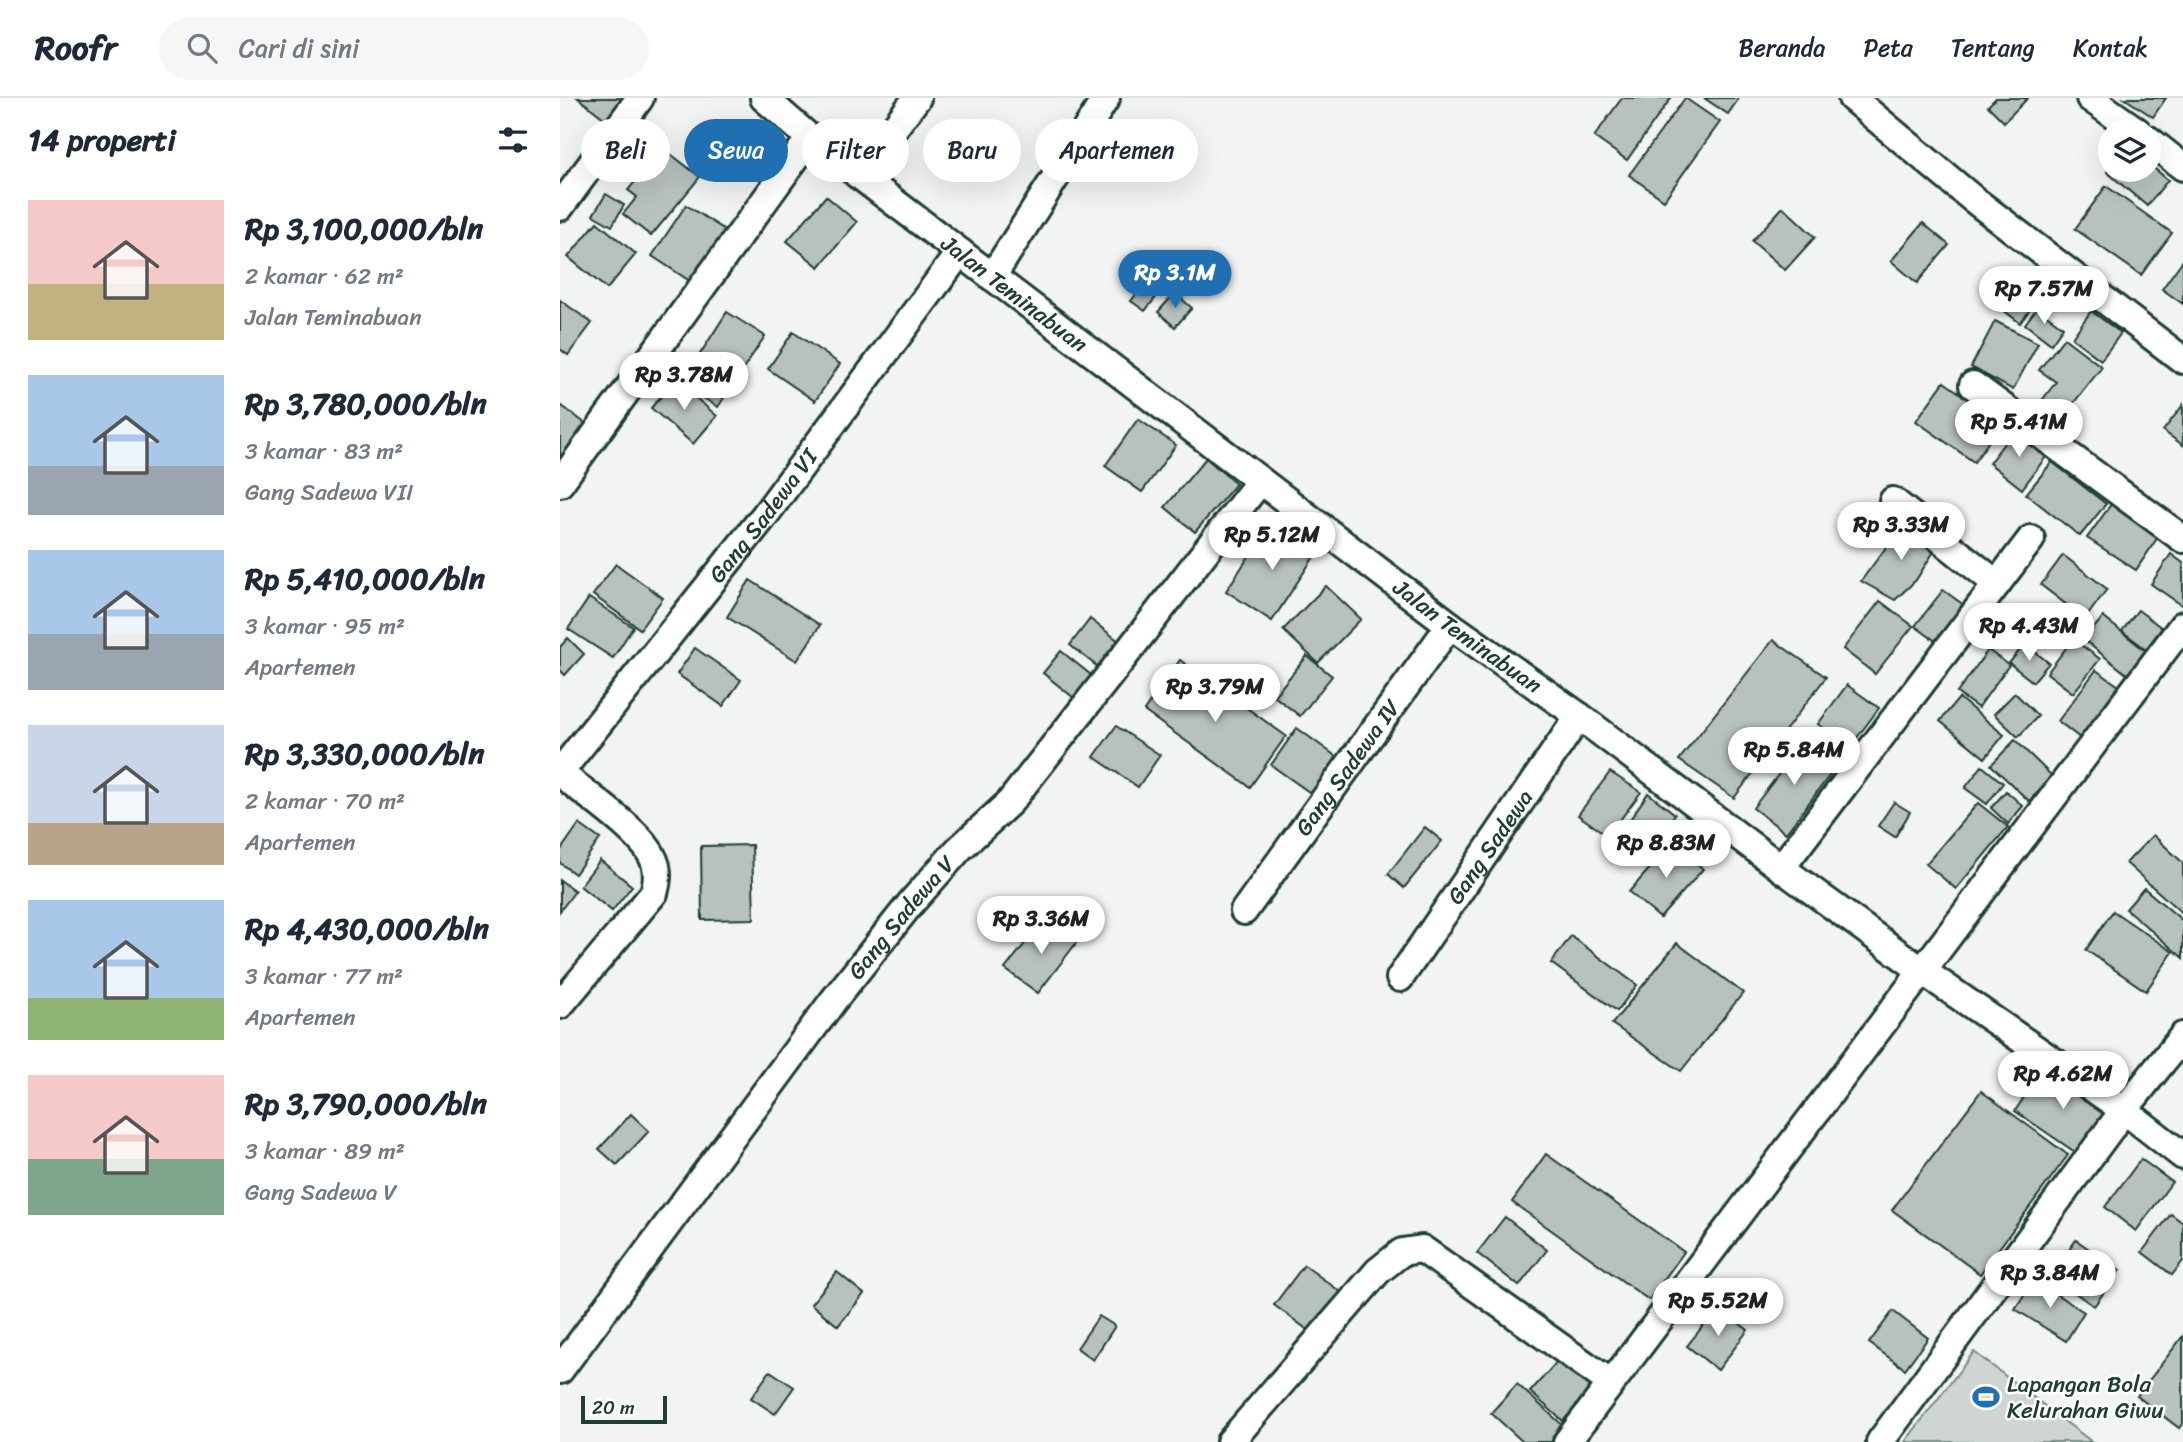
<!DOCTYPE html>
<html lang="id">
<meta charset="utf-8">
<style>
:root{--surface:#fff;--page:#f6f6f7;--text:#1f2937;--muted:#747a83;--line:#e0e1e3;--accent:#1f6fb2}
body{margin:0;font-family:Sriracha,sans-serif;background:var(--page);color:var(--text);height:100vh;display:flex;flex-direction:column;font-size:26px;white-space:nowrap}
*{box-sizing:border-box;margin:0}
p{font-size:23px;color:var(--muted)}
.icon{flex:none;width:38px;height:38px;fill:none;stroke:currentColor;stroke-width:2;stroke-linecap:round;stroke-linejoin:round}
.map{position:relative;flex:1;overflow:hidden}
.sheet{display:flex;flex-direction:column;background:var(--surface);width:560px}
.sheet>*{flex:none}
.top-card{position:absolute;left:21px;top:21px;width:665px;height:63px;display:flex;gap:14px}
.buttons{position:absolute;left:1538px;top:21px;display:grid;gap:14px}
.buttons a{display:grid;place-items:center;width:63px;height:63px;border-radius:50%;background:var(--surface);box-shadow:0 7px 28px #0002;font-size:35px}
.scale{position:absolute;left:21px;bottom:18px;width:86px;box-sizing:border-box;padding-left:7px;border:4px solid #1f3d34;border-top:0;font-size:19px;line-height:24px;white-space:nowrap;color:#1f3d34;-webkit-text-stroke:5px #fff;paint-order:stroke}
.price{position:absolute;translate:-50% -60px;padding:0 16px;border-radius:24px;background:#fff;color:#222;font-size:23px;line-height:46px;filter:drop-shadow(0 2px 4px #0008)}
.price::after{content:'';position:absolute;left:50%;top:42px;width:21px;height:16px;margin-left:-10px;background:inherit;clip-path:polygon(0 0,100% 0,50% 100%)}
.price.selected{background:var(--accent);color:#fff}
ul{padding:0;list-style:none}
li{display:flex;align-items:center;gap:21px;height:175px;padding:0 28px}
li span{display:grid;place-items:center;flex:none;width:196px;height:140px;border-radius:0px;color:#555}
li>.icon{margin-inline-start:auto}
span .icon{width:84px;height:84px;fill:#fffc;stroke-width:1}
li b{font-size:30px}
h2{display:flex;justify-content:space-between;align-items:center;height:84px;padding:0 28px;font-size:30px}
.chip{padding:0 24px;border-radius:32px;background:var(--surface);box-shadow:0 7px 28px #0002;font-size:24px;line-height:63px}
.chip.selected{background:var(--accent);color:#fff}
header{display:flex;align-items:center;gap:42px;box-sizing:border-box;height:98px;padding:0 35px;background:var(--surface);border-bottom:2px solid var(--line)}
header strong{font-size:33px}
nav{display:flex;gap:38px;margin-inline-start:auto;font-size:24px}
.search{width:490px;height:63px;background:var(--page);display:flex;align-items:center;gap:18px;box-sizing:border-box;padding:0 24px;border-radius:38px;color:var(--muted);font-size:26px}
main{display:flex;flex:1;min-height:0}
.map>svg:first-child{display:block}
</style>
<header>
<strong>Roofr</strong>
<div class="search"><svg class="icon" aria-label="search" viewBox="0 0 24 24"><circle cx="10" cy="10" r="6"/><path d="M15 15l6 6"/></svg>Cari di sini</div>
<nav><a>Beranda</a><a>Peta</a><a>Tentang</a><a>Kontak</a></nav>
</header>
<main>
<section class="sheet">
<h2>14 properti<svg class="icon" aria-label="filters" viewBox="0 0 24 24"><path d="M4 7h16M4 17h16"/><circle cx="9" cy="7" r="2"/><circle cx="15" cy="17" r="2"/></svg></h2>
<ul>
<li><span style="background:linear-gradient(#f6c9c9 60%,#c2b280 0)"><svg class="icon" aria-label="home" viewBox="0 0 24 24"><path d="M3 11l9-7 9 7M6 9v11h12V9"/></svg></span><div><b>Rp 3,100,000/bln</b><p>2 kamar · 62 m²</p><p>Jalan Teminabuan</p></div></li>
<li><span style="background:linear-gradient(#a9c7e8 65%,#9aa5b1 0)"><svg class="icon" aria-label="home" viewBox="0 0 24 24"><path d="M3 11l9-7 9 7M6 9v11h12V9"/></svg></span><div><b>Rp 3,780,000/bln</b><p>3 kamar · 83 m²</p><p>Gang Sadewa VII</p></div></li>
<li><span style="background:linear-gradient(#a9c7e8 60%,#9aa5b1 0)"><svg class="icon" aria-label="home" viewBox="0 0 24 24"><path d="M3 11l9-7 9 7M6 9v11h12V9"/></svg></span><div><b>Rp 5,410,000/bln</b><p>3 kamar · 95 m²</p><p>Apartemen</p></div></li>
<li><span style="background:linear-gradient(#c9d6e8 70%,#b9a48a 0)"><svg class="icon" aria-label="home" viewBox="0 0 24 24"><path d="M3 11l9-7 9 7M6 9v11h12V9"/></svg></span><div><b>Rp 3,330,000/bln</b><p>2 kamar · 70 m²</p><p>Apartemen</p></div></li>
<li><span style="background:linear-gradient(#a9c7e8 70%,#8fb573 0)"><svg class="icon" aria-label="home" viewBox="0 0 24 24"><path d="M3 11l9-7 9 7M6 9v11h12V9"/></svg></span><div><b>Rp 4,430,000/bln</b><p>3 kamar · 77 m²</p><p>Apartemen</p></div></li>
<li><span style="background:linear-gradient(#f6c9c9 60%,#7fa58c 0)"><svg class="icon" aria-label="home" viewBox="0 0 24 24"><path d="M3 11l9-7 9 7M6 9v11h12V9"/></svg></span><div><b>Rp 3,790,000/bln</b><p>3 kamar · 89 m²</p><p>Gang Sadewa V</p></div></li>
</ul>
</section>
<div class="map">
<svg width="1623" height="1344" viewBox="0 0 1623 1344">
<rect width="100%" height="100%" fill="#f2f3f3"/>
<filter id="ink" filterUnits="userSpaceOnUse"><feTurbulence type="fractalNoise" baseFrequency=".0143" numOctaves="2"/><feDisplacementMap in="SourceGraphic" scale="14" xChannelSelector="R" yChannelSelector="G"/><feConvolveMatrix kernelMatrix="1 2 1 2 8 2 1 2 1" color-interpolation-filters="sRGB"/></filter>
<g filter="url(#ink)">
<polygon fill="#ced5d3" stroke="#768984" stroke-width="2" points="1414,1254 1532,1344 1345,1344"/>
<g fill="#b7c1bd" stroke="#1f3d34" stroke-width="2">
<polygon points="18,0 68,0 49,24"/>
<polygon points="1062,0 1111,0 1067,62 1034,39"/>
<polygon points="1125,0 1160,24 1104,102 1069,77"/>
<polygon points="1144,0 1179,0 1168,16"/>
<polygon points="1436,0 1468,0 1444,24 1428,8"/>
<polygon points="1564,0 1606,0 1593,19"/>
<polygon points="103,50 140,79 91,138 63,116 77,99 68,92"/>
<polygon points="1589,66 1608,82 1587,108 1547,74 1550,70 1550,72 1589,72"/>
<polygon points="1546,88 1612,135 1581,177 1515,131"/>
<polygon points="46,96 64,107 52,128 33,117"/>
<polygon points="266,98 297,124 259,169 227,143"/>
<polygon points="126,107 171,136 136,187 92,158"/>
<polygon points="1223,109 1255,139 1225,172 1192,143"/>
<polygon points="37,124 76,156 47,191 8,159"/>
<polygon points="1363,125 1389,147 1357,185 1331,163"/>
<polygon points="1623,162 1623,206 1602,191"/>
<polygon points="592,176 606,187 585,213 571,203"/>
<polygon points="1454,177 1481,197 1460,225 1433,204"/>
<polygon points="615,195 632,210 615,229 598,214"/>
<polygon points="0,202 32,225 8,257 0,251"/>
<polygon points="1477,210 1503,229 1491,246 1465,226"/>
<polygon points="1531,213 1561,235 1541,262 1512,240"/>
<polygon points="167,214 205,238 158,309 121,286"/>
<polygon points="1435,223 1478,245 1453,292 1411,269"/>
<polygon points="233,234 280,266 255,303 208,271"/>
<polygon points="1504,240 1542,269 1504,317 1483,301 1496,284 1479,272"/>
<polygon points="115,282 157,318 133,346 91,310"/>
<polygon points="1384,284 1442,325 1414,364 1356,323"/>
<polygon points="1623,307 1623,347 1603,333"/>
<polygon points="2,308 26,326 0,360 0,311"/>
<polygon points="578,321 616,347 582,394 545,368"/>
<polygon points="1455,331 1488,356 1462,391 1429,365"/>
<polygon points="646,360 676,386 635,434 605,409"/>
<polygon points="1492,364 1546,406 1520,438 1466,396"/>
<polygon points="1552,405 1598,439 1576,472 1527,440"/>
<polygon points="1345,424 1378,447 1356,482 1335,502 1301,483"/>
<polygon points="711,425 757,454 712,523 666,493"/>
<polygon points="1611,456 1623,465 1623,508 1591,486"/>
<polygon points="1503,457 1547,491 1525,521 1481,487"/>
<polygon points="56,466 103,500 80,531 33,497"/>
<polygon points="190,482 260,527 237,563 167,519"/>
<polygon points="766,488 801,521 758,565 723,532"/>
<polygon points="1383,492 1408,510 1381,547 1355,528"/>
<polygon points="29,500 73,529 53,560 8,531"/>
<polygon points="1320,503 1353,528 1315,576 1283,551"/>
<polygon points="1578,512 1602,530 1586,551 1562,533"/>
<polygon points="1543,519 1587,554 1568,577 1524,542"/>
<polygon points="530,521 564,547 543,573 510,547"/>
<polygon points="8,540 24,556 5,577 0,572 0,549"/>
<polygon points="1513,541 1540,561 1513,595 1487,575"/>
<polygon points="1213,542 1266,579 1174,700 1119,662"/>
<polygon points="1465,546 1489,565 1473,584 1449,565"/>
<polygon points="135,550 181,582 163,608 117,576"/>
<polygon points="1428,552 1449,567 1418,610 1397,595"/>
<polygon points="501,553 536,581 519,604 483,575"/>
<polygon points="747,558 772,578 740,618 714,598"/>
<polygon points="620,562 726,638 690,689 584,613"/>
<polygon points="1536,572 1559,588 1520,640 1498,623"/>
<polygon points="1287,587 1319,610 1290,649 1258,626"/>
<polygon points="1455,595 1478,618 1458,639 1434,616"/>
<polygon points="1399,600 1444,637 1425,660 1380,623"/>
<polygon points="556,628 600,657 578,689 534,659"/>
<polygon points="737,630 785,665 759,701 711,667"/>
<polygon points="1455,642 1493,679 1469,703 1431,667"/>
<polygon points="1243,644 1276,669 1226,735 1193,710"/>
<polygon points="1422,668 1443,685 1427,706 1405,690"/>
<polygon points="1050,674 1081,694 1048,738 1018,717"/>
<polygon points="1446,693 1463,708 1448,726 1431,710"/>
<polygon points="1088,695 1115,716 1097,742 1069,723"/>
<polygon points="1334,704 1350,714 1335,739 1318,728"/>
<polygon points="1418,705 1448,729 1396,791 1366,766"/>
<polygon points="19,726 40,741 15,776 0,765 0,753"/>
<polygon points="865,729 882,743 844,790 828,776"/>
<polygon points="1593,737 1623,765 1623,816 1566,765"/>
<polygon points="1113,744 1143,771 1100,820 1069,794"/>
<polygon points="192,747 194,821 142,822 141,748"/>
<polygon points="40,762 72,788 52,813 20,788"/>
<polygon points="0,782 15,793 0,813"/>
<polygon points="1584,790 1623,823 1623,860 1566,811"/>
<polygon points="1553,813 1613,854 1586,893 1526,852"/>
<polygon points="485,820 517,844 478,895 445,871"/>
<polygon points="1011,838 1077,887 1057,913 991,865"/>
<polygon points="1117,845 1183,895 1121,973 1052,926"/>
<polygon points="1485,968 1552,1013 1521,1058 1455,1013"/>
<polygon points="1421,993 1508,1057 1420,1176 1332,1112"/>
<polygon points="71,1016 89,1033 57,1067 39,1051"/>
<polygon points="986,1056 1124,1154 1089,1202 952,1104"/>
<polygon points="1581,1061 1612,1084 1576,1133 1545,1109"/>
<polygon points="1611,1116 1623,1125 1623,1163 1612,1177 1582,1154"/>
<polygon points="945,1119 987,1152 959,1188 917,1155"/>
<polygon points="1516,1142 1560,1172 1534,1208 1491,1178"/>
<polygon points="744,1167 782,1195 752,1235 714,1207"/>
<polygon points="277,1174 304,1196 278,1228 251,1206"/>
<polygon points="1474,1182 1524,1214 1506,1243 1455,1211"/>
<polygon points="1158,1209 1188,1232 1158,1272 1127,1248"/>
<polygon points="1333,1213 1368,1240 1345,1271 1309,1245"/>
<polygon points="539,1218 555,1228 533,1262 517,1250"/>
<polygon points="1623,1238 1623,1325 1619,1330 1577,1298"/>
<polygon points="1002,1258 1035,1287 1003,1323 970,1294"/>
<polygon points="210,1273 234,1289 215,1316 191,1300"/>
<polygon points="957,1286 1009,1333 1000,1344 963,1344 931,1315"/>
</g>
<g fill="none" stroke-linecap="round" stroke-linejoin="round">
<defs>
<g id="street">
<path id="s1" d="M204,0L250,40L890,527L1019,618L1221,770L1361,872L1564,1012L1623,1058"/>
<polyline points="1292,0 1413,101 1623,262"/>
<polyline points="1530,0 1577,33"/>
<polyline points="1589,42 1623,69"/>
<polyline points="298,77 357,0"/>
<polyline points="0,109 80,0"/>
<polyline points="432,179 546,0"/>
<polyline points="1413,287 1623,441"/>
<polyline points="0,385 250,40"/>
<polyline points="1333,403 1437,486"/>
<path id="s2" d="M0,674L205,417L400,154"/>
<path d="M0,675C23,694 80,733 92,758C99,770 98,782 94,795L0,907"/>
<polyline points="1221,770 1471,441"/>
<path id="s3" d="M684,813L890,527"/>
<path id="s4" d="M840,880L1019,618"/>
<path id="s5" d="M0,1272L273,903L351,805L399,751L450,704L563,560L700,383"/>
<polyline points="670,1344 818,1173 842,1154 862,1151 1051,1285"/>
<polyline points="1007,1344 1623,527"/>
<polyline points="1320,1344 1564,1012 1623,938"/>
</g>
</defs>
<use href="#street" stroke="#1f3d34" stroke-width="32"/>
<use href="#street" stroke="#fff" stroke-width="26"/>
</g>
</g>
<defs>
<symbol id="stadium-bare" viewBox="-9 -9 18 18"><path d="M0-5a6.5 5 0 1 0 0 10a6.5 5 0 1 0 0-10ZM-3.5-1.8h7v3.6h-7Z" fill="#1f6fb2" stroke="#fff" stroke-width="2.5" paint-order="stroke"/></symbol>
</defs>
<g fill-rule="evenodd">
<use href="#stadium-bare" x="1407" y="1280" width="38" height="38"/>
</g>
<g text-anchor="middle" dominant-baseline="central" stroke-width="5" stroke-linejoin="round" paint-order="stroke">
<g font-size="23" fill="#1f3d34" stroke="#fff">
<text stroke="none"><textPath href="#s1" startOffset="318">Jalan Teminabuan</textPath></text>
<text stroke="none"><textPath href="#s2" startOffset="327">Gang Sadewa VI</textPath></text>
<text stroke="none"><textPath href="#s1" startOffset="886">Jalan Teminabuan</textPath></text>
<text stroke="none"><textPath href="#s3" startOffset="177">Gang Sadewa IV</textPath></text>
<text stroke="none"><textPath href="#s4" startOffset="159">Gang Sadewa</textPath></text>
<text stroke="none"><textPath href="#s5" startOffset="567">Gang Sadewa V</textPath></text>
</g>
<g font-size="23" fill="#1f3d34" stroke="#fff" text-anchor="start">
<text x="1447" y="1286">Lapangan Bola<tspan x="1447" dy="26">Kelurahan Giwu</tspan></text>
</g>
</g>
</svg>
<div class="buttons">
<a><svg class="icon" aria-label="layers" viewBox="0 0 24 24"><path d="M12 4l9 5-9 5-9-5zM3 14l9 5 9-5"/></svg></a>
</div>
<div class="scale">20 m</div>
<b class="price selected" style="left:615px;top:212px">Rp 3.1M</b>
<b class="price" style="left:1484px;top:228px">Rp 7.57M</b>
<b class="price" style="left:124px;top:314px">Rp 3.78M</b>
<b class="price" style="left:1459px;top:361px">Rp 5.41M</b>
<b class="price" style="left:1341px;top:464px">Rp 3.33M</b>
<b class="price" style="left:712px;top:474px">Rp 5.12M</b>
<b class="price" style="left:1469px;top:565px">Rp 4.43M</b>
<b class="price" style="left:655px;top:626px">Rp 3.79M</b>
<b class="price" style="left:1234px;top:689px">Rp 5.84M</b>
<b class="price" style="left:1106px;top:782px">Rp 8.83M</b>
<b class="price" style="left:481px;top:858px">Rp 3.36M</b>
<b class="price" style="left:1503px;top:1013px">Rp 4.62M</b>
<b class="price" style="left:1490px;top:1212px">Rp 3.84M</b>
<b class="price" style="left:1158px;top:1240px">Rp 5.52M</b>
<div class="top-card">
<a class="chip">Beli</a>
<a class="chip selected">Sewa</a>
<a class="chip">Filter</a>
<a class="chip">Baru</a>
<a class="chip">Apartemen</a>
</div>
</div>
</main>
